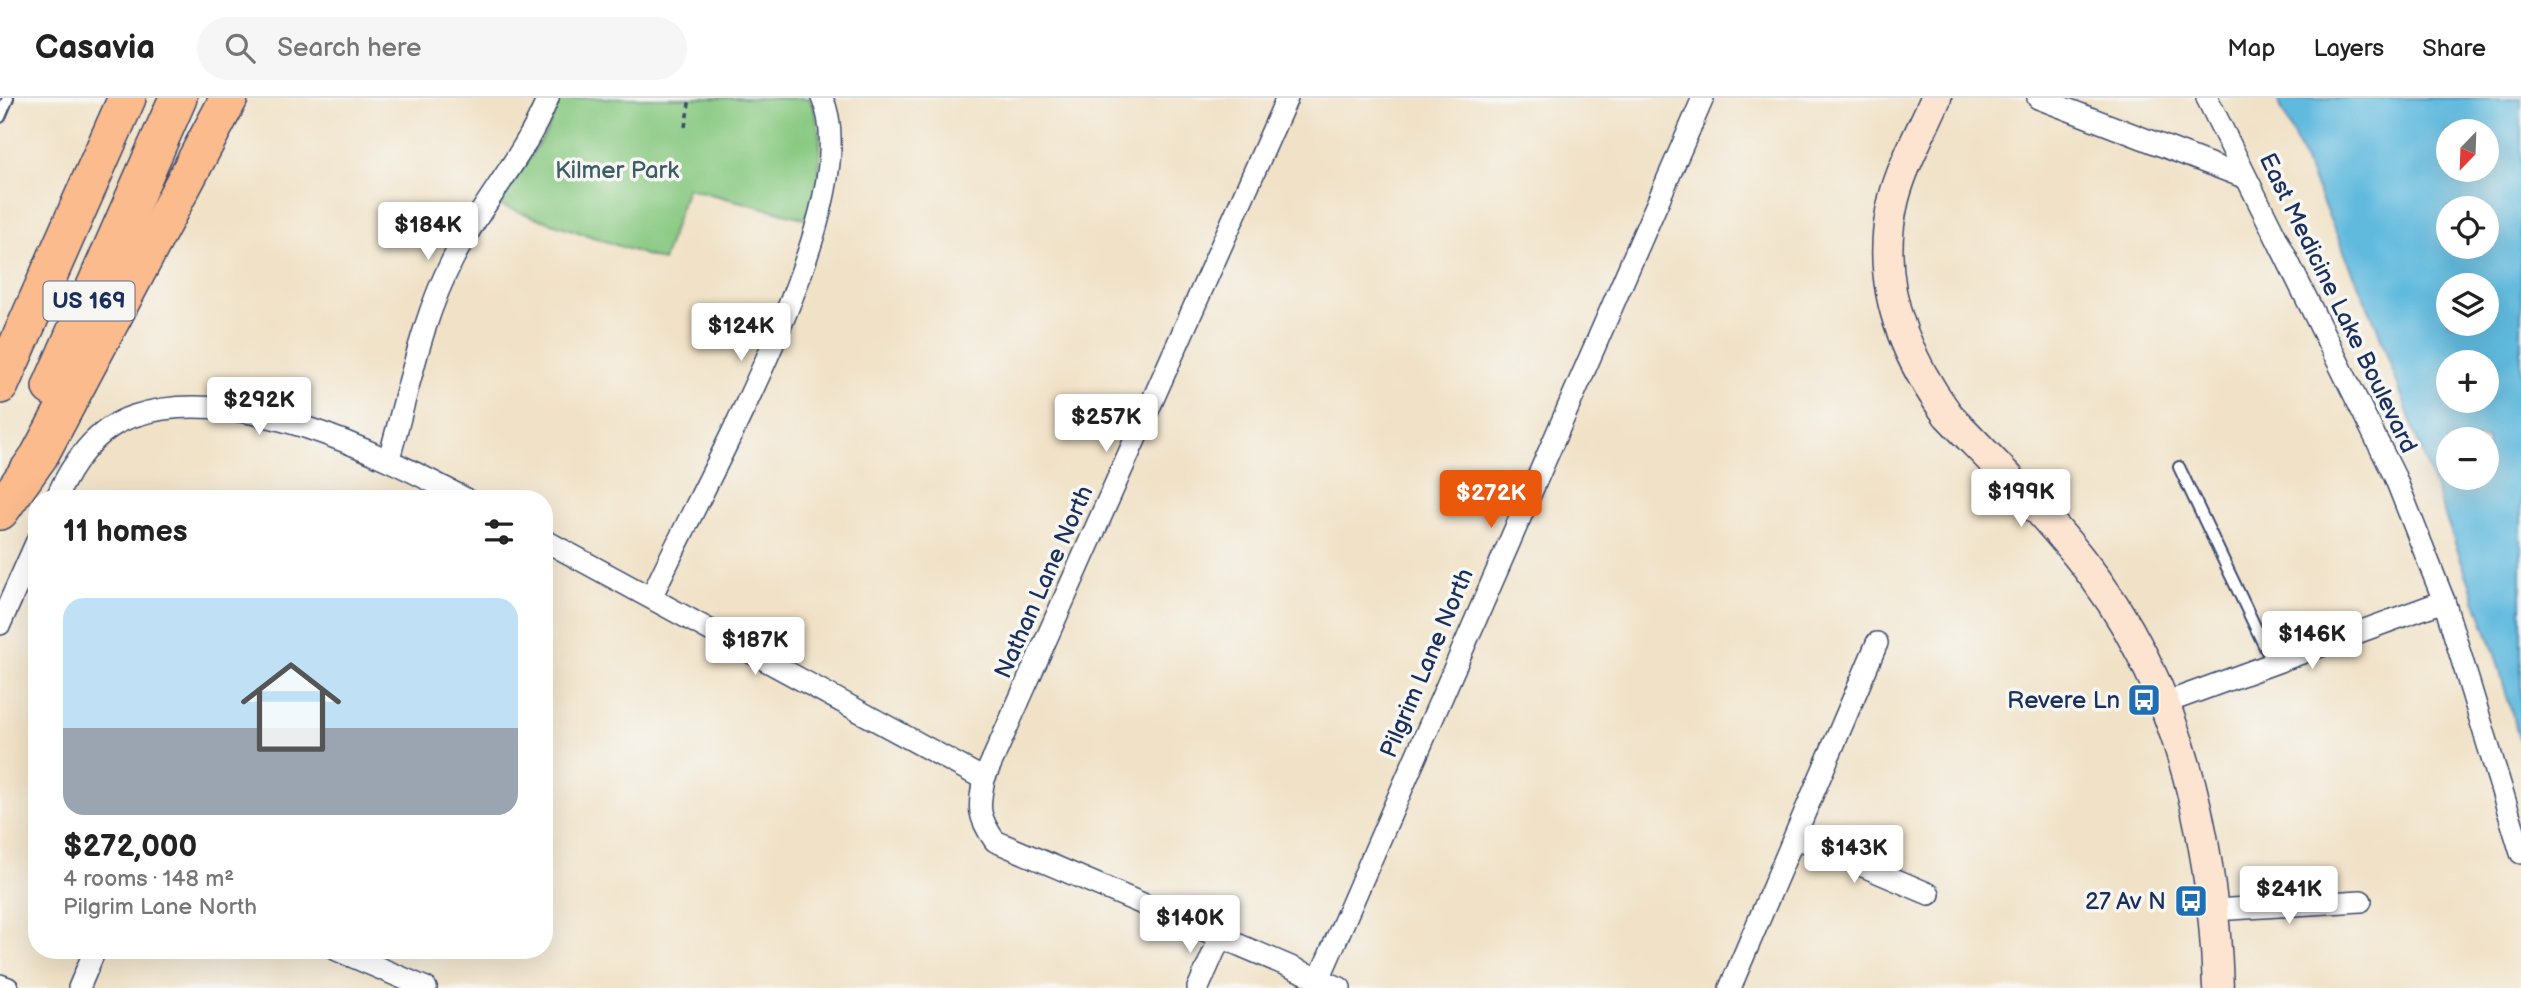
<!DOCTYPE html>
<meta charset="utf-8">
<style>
:root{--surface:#fff;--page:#f6f6f6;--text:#222;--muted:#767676;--line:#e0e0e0;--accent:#ea580c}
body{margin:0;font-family:"Balsamiq Sans",sans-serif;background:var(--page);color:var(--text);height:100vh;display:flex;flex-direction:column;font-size:26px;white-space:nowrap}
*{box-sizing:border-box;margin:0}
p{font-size:23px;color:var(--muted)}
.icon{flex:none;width:38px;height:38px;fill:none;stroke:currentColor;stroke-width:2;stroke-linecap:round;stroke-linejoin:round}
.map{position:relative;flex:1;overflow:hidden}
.drawer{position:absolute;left:28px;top:392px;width:525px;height:469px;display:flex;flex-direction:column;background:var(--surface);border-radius:28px;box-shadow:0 7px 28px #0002}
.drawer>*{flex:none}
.needle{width:46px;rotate:203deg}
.fabs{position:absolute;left:2436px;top:21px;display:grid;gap:14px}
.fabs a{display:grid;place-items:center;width:63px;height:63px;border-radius:50%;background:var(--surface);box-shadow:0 7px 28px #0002;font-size:35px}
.price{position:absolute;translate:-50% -60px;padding:0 16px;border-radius:7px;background:#fff;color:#222;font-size:23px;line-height:46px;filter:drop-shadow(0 2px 4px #0008)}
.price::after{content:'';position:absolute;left:50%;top:42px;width:21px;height:16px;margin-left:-10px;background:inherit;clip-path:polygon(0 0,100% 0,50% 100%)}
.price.selected{background:var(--accent);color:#fff}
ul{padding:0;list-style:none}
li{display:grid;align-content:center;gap:14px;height:371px;padding:0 35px}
li span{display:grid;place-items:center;height:217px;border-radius:21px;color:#555}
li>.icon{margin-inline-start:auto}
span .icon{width:126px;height:126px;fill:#fffc;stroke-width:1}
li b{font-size:30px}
h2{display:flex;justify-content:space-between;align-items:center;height:84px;padding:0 35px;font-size:30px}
header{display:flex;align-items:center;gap:42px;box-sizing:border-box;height:98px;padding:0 35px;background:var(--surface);border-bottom:2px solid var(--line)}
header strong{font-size:33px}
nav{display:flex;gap:38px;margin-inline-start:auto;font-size:24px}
.search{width:490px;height:63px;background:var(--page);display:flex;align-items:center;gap:18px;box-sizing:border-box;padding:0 24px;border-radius:38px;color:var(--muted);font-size:26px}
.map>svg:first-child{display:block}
</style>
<header>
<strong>Casavia</strong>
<div class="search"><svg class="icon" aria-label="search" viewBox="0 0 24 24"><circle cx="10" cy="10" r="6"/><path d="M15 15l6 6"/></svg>Search here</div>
<nav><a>Map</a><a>Layers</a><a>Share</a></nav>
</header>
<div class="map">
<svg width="2521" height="890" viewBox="0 0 2521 890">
<rect width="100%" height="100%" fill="#f6f6f2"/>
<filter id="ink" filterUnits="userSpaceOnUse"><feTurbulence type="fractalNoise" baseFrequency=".0143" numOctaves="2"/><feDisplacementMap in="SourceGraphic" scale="14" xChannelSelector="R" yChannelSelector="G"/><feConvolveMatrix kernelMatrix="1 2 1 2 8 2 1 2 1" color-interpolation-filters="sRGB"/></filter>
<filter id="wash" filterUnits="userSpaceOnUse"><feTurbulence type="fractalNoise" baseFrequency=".00686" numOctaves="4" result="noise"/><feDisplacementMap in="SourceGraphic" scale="28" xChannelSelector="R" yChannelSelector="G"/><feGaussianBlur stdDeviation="1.57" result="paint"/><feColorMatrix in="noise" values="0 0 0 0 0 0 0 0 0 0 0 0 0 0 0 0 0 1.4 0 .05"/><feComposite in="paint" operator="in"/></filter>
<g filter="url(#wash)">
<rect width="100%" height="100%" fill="#f1e2c7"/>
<path fill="#88c981" stroke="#527c70" stroke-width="2" d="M560,0H809C829,39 818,81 811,122L687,90L663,163L499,107L548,31Z"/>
<path fill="#61bade" stroke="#3e749e" stroke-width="2" fill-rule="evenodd" d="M2277,0H2521V648L2495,556L2377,229ZM2448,33H2487V72H2448ZM2448,110H2487V149H2448ZM2448,187H2487V226H2448ZM2448,264H2487V303H2448ZM2448,341H2487V380H2448Z"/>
</g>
<g filter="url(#ink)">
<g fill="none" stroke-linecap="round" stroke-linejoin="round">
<defs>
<g id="lane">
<polyline points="0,19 8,0"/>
<polyline points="2179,369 2272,564"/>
</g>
<g id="street">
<path d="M1287,0L984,681C978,710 978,719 995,743L1340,890"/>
<polyline points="2038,0 2246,80"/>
<polyline points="2207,0 2395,379 2444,503 2521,755"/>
<path d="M389,360C408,295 421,222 453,161C481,106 525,58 548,0"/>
<path d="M56,401C71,366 96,330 134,318C236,284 377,354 466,401"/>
<polyline points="544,442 984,681"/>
<path d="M652,498C697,396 870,101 822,0"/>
<polyline points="0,526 37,443"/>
<polyline points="2165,605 2444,503"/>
<polyline points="1795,739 1929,796"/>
<polyline points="2214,812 2361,803"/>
<polyline points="337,852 426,890"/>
<polyline points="1319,881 1703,0"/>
<polyline points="0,887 8,890"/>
<polyline points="79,890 95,852"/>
<polyline points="1198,890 1220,840"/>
<polyline points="1730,890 1877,545"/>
</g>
<path id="secondary" d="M1936,0C1922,32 1903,66 1894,100C1874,180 1901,253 1948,317C1992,363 2038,408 2078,458C2178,580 2213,736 2218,890"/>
<g id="highway">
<polyline points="0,287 127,0"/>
<polyline points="51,289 178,0"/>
<polyline points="0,413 39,358 229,0"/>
</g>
</defs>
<use href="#lane" stroke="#3b4a6e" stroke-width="14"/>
<use href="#street" stroke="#3b4a6e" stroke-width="24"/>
<use href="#secondary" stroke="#3b4a6e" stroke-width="33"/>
<use href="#highway" stroke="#3b4a6e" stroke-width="40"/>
<polyline stroke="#3b4a6e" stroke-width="3.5" stroke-dasharray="5 5" stroke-linecap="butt" points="685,29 690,0"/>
<use href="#lane" stroke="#fff" stroke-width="10"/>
<use href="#street" stroke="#fff" stroke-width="21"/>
<use href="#secondary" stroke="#fde4d1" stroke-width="30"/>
<use href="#highway" stroke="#fbbb8c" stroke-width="37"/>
</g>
</g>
<defs>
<symbol id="bus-square" viewBox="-11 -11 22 22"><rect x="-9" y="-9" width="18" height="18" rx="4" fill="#1f6fb2" stroke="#f6f6f2"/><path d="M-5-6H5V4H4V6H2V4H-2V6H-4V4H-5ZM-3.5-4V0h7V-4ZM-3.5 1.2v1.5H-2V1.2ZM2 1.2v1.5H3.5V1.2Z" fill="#fff"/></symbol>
</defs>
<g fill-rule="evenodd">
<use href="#bus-square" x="2125" y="583" width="38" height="38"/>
<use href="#bus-square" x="2172" y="784" width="38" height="38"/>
</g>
<g text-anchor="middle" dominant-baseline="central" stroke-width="7" stroke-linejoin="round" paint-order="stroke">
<rect fill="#f6f6f2" stroke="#5d6b8a" stroke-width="2" x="43.5" y="183.5" width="91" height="39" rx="5"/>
<g font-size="23" font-weight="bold" fill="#1b2f5e">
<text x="89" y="203">US 169</text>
</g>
<g font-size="24" fill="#3c5d68" stroke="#f6f6f2">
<text x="617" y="72">Kilmer Park</text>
</g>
<g font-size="24" fill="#1b2f5e" stroke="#f6f6f2">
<text transform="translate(2338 205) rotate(64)">East Medicine Lake Boulevard</text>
<text transform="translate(1044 484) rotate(-66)">Nathan Lane North</text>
<text transform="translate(1427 565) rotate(-67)">Pilgrim Lane North</text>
</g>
<g font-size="24" fill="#1b2f5e" stroke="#f6f6f2" text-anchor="end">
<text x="2120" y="602">Revere Ln</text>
<text x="2166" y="803">27 Av N</text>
</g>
</g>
</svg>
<div class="fabs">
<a><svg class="needle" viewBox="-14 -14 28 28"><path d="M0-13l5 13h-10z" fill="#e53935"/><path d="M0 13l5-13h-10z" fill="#767676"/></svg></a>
<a><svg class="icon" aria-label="locate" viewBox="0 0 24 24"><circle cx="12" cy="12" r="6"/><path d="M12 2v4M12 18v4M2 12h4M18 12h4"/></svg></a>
<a><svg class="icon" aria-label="layers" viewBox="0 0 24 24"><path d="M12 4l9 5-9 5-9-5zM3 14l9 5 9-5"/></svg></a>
<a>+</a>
<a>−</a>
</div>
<b class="price" style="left:428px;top:164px">$184K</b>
<b class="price" style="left:741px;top:265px">$124K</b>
<b class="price" style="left:259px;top:339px">$292K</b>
<b class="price" style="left:1106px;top:356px">$257K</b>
<b class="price" style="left:2021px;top:431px">$199K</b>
<b class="price selected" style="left:1491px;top:432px">$272K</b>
<b class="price" style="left:2312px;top:573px">$146K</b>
<b class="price" style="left:755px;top:579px">$187K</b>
<b class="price" style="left:1854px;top:787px">$143K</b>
<b class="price" style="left:2289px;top:828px">$241K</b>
<b class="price" style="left:1190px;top:857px">$140K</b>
<section class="drawer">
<h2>11 homes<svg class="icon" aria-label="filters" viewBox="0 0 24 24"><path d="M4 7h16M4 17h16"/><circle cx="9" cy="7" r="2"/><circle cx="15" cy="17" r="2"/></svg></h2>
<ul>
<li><span style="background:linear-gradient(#bfe0f5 60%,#9aa5b1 0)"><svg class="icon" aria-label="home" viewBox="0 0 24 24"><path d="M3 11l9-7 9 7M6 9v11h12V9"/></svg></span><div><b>$272,000</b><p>4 rooms · 148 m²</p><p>Pilgrim Lane North</p></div></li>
</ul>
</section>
</div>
